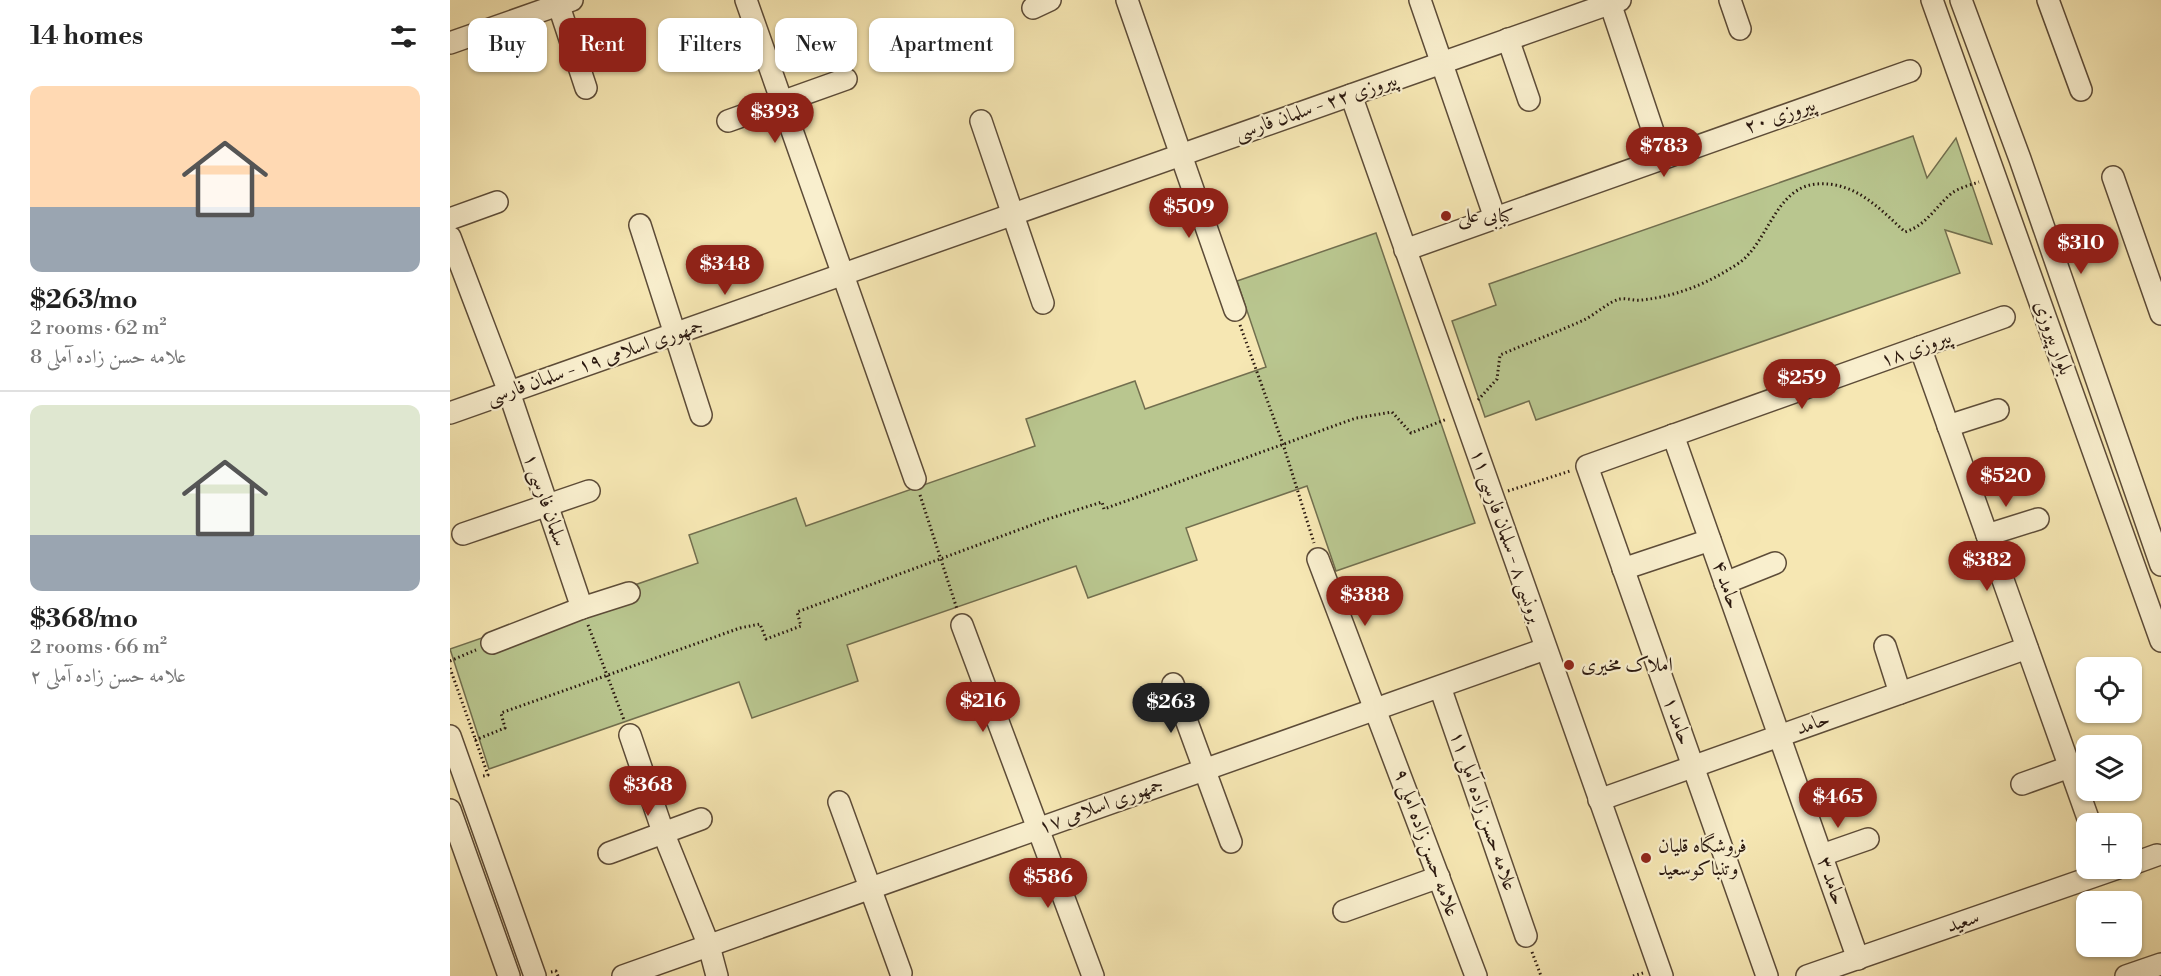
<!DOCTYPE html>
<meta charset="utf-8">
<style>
:root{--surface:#fff;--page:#f6f6f6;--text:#222;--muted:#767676;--line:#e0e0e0;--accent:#8f2418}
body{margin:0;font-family:"Libre Bodoni",Amiri,serif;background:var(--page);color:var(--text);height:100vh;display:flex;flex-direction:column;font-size:22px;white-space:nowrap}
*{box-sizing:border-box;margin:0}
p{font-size:20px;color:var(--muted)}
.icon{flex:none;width:33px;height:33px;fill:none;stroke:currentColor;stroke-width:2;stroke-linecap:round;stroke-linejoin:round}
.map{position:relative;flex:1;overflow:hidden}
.details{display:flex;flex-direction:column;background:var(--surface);width:450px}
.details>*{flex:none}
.guide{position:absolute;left:18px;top:18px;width:570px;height:54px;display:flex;gap:12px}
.buttons{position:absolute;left:1626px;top:657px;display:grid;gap:12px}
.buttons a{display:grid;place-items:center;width:66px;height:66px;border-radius:12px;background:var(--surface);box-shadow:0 2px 4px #0004;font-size:30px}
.price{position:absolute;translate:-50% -51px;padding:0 14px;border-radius:21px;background:var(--accent);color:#fff;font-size:20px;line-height:39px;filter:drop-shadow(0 2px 3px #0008)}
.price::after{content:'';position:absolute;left:50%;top:36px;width:18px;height:14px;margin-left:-9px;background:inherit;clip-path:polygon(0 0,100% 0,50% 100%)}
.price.current{background:#222;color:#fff}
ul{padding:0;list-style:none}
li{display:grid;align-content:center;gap:12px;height:318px;padding:0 30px}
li+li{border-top:2px solid var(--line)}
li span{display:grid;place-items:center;height:186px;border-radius:12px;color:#555}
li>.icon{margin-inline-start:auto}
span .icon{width:108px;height:108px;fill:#fffc;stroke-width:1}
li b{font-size:26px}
h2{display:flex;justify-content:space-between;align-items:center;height:72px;padding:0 30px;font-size:26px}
.chip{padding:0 21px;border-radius:12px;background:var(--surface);box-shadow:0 2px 4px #0004;font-size:21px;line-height:54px}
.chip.current{background:var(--accent);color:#fff}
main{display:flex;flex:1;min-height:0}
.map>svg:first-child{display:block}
</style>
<main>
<section class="details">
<h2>14 homes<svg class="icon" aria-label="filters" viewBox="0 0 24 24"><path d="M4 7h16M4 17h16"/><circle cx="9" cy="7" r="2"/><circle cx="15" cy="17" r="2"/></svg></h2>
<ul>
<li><span style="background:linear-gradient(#ffd9b3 65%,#9aa5b1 0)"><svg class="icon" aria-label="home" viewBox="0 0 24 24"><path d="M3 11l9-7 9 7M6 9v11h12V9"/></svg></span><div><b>$263/mo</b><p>2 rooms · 62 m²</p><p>علامه حسن زاده آملی 8</p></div></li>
<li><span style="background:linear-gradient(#dfe7d0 70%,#9aa5b1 0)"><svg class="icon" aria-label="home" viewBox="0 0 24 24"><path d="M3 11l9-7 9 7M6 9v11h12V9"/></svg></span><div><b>$368/mo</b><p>2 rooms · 66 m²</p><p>علامه حسن زاده آملی ۲</p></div></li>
</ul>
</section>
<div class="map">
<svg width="1711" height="976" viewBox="0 0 1711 976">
<rect width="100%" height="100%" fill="#f6e7b3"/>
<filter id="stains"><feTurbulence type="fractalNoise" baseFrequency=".00333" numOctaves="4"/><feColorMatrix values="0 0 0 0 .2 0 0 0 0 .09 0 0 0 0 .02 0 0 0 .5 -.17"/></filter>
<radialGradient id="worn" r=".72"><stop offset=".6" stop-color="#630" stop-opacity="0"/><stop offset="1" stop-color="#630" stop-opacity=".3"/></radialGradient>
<g fill="#b9c68f" stroke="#726f4f" stroke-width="1.5">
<polygon points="1463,136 1477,178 1506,138 1542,244 1495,230 1510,273 1086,420 1079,401 1035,417 1002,321 1046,305 1039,284"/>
<polygon points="926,233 1025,523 886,571 857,486 736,528 747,560 638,598 626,566 397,645 408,681 302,718 289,682 39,769 0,649 248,563 239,535 346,498 356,526 585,446 576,419 685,381 695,409 816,367 787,281"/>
</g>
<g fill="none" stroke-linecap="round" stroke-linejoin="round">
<defs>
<g id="minor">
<polyline points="107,0 136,88"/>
<polyline points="296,0 465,479"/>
<polyline points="677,0 785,310"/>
<polyline points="970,0 1045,218"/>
<polyline points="1159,0 1212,158"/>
<polyline points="1280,0 1290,29"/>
<polyline points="1482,0 1711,641"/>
<polyline points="1511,0 1570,159 1711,565"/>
<polyline points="1598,0 1631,90"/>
<polyline points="583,8 600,0"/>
<polyline points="1058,39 1079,100"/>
<polyline points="0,43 122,0"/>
<polyline points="901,95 1212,976"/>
<polyline points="278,121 396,79"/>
<polyline points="531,121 593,303"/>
<polyline points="1663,177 1711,314"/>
<polyline points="0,219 47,202"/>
<polyline points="190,225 251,415"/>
<polyline points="0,237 59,392 132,608"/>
<polyline points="955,250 1460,71"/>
<polyline points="1470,347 1640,824"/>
<polyline points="0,413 1170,0"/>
<polyline points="1498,426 1548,410"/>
<polyline points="1223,435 1408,959"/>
<polyline points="13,534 139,491"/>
<polyline points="1537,535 1588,519"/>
<polyline points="868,559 1026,976"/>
<polyline points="1173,569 1260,540"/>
<polyline points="1275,583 1325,563"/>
<polyline points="512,625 643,976"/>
<polyline points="42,643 132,608 179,593"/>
<polyline points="1435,646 1450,693"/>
<polyline points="723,684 781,842"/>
<polyline points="990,687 1076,936"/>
<polyline points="180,735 213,832 259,946 267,976"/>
<polyline points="0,736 85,976"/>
<polyline points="1572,784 1636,761"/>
<polyline points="1149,800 1577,648"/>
<polyline points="389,802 451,973"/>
<polyline points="0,810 59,976"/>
<polyline points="159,853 251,819"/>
<polyline points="1372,855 1418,839"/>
<polyline points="1682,864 1707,855"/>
<polyline points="894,911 989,877"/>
<polyline points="173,976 1095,649"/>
<polyline points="1317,976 1137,466 1554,317"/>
<polyline points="1357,976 1668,868"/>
<polyline points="1676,976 1711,964"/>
</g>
</defs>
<use href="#minor" stroke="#5d4c38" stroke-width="24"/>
<g stroke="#2a180f" stroke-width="3" stroke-dasharray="1.5 3" stroke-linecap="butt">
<polyline points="790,325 833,444 864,543"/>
<path d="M1028,400L1047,379L1050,355C1078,343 1107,332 1134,320C1146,314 1158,302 1170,299C1177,298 1185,301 1192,300C1228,296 1259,283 1289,263C1318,243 1325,188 1366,184C1405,181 1429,208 1455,232C1477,225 1485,207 1502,193C1509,188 1520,185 1529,182"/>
<polyline points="1058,491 1120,471"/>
<polyline points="470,495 507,609"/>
<polyline points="138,625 174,720"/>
<polyline points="0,661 26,650"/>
<polyline points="0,668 38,775 33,776"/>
<polyline points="25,740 55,728 51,713 290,628 310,624 316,639 351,626 347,612 598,519 652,502 654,509 906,418 942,412 961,433 997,419"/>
<polyline points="1082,952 1091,976"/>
<polyline points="101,972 106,971 108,976"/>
<polyline points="1183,976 1193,973"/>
</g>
<use href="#minor" stroke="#f9efce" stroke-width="21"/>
</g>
<g fill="#8f2418" stroke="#f9efce" stroke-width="2">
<circle cx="996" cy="216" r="6"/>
<circle cx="1119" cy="665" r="6"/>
<circle cx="1196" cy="858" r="6"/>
</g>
<g text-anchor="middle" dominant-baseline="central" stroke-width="4.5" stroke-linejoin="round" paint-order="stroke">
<g font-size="20" fill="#2a180f" stroke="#f9efce">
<text transform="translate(866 107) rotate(-19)">پیروزی ۲۲ - سلمان فارسی</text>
<text transform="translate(1330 116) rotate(-19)">پیروزی ۲۰</text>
<text transform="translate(1603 338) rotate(70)">بلوار پیروزی</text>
<text transform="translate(1466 349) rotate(-20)">پیروزی ۱۸</text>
<text transform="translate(145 362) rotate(-19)">جمهوری اسلامی ۱۹ - سلمان فارسی</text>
<text transform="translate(95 500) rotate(71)">سلمان فارسی ۱</text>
<text transform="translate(1056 536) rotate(71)">برونسی ۸ - سلمان فارسی ۱۱</text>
<text transform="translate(1276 585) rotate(71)">حامد ۴</text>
<text transform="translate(1227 721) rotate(71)">حامد ۱</text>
<text transform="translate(1363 724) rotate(-20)">حامد</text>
<text transform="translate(651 806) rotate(-20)">جمهوری اسلامی ۱۷</text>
<text transform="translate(1033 811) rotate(71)">علامه حسن زاده آملی ۱۱</text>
<text transform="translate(976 843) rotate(70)">علامه حسن زاده آملی ۹</text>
<text transform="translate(1381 881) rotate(71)">حامد ۳</text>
<text transform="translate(1513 922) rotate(-19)">سعید</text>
</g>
<g font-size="20" fill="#2a180f" stroke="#f9efce" text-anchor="start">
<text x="1008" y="216">کبابی علی</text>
<text x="1131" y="665">املاک مخیری</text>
<text x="1208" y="846">فروشگاه قلیان<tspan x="1208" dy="23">وتنباکوسعید</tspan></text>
</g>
</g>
<rect width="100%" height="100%" filter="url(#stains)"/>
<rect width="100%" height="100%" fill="url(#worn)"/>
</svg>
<div class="buttons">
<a><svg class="icon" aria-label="locate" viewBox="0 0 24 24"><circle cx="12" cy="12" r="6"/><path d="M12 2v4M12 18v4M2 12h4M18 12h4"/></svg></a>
<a><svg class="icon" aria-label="layers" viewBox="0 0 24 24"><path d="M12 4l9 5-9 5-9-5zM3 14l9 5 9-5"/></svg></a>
<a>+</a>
<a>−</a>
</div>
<b class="price" style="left:325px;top:144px">$393</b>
<b class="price" style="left:1214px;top:178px">$783</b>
<b class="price" style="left:739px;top:239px">$509</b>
<b class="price" style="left:1631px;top:275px">$310</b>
<b class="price" style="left:275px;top:296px">$348</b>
<b class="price" style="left:1352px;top:410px">$259</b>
<b class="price" style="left:1556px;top:508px">$520</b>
<b class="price" style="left:1537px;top:592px">$382</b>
<b class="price" style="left:915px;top:627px">$388</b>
<b class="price" style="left:533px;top:733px">$216</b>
<b class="price current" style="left:721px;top:734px">$263</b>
<b class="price" style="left:198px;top:817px">$368</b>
<b class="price" style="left:1388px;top:829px">$465</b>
<b class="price" style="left:598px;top:909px">$586</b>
<div class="guide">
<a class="chip">Buy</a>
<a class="chip current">Rent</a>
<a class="chip">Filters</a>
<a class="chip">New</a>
<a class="chip">Apartment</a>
</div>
</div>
</main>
